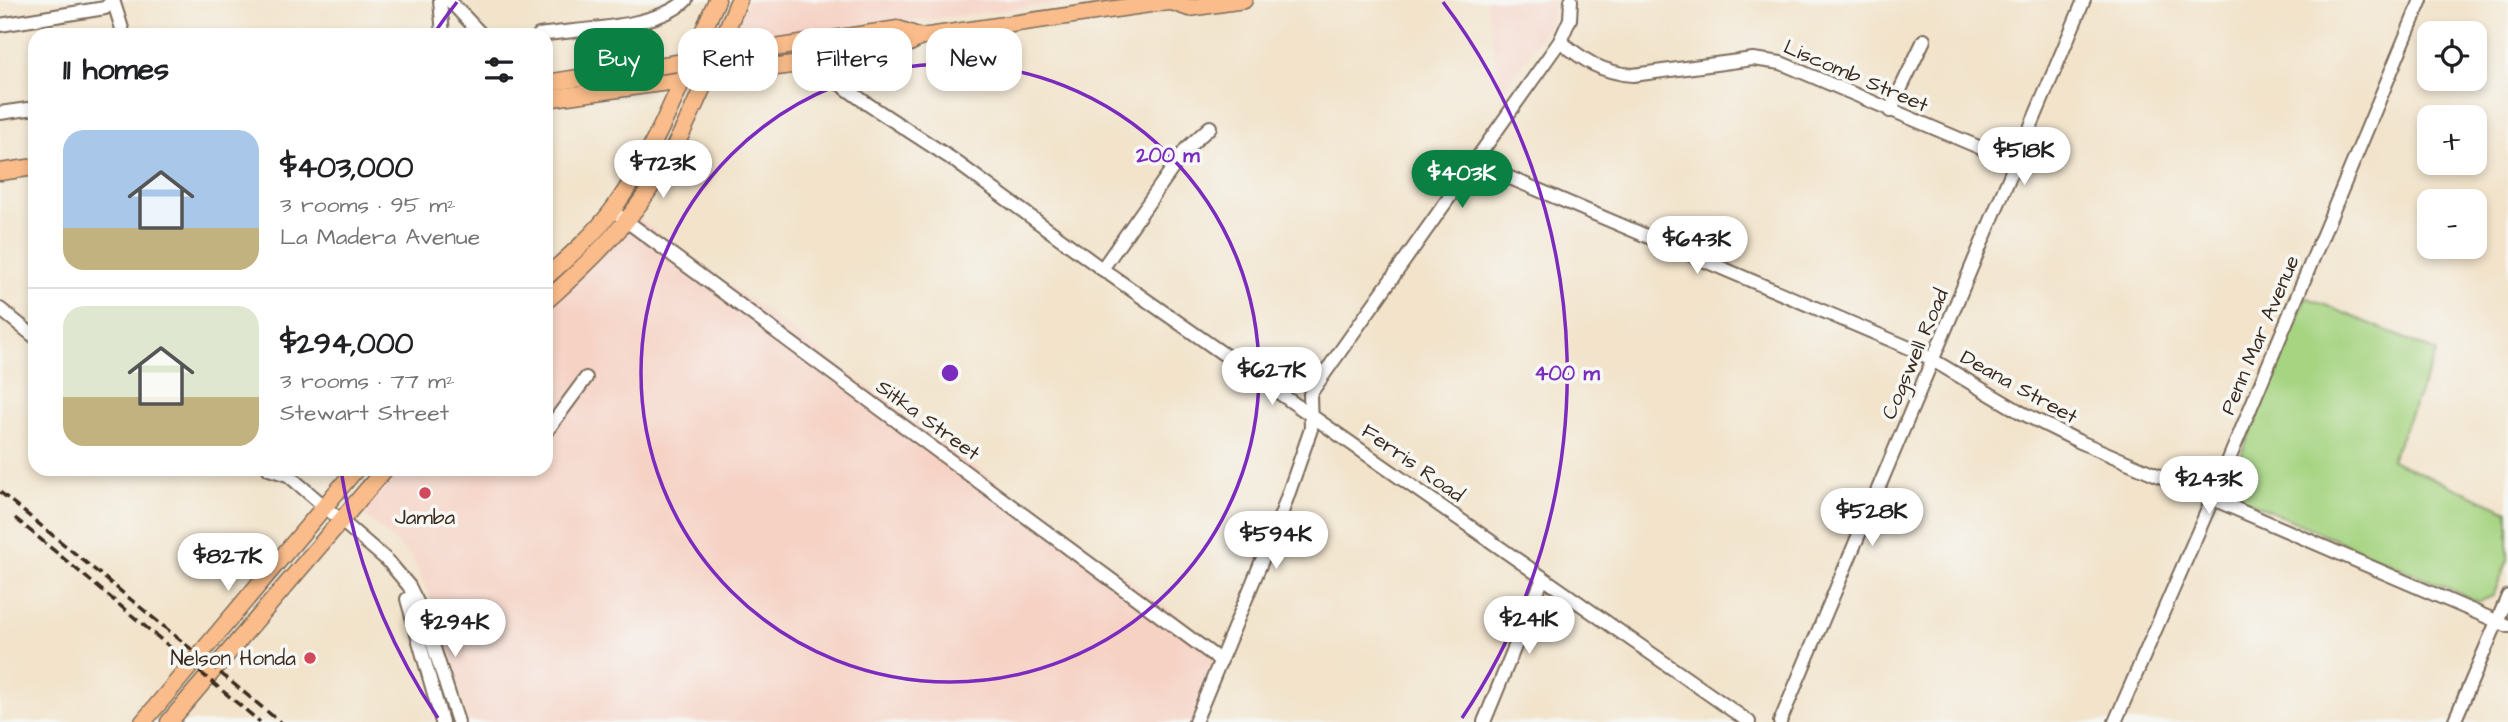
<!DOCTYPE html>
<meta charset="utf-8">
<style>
:root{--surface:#fff;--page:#f2f2f2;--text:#202124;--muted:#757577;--line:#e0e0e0;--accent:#0b8043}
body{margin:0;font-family:"Architects Daughter",sans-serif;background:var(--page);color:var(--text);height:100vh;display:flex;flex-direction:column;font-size:26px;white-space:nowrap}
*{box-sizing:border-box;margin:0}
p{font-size:23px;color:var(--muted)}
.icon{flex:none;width:38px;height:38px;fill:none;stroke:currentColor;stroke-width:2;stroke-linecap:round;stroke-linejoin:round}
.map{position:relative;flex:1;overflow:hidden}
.panel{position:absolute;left:28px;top:28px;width:525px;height:448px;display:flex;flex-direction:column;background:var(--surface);border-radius:21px;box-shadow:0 4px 10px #0003}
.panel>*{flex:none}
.hud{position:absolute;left:574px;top:28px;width:665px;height:63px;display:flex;gap:14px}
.controls{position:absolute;left:2417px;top:21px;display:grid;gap:14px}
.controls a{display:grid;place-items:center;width:70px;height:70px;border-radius:14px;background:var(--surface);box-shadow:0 4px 10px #0003;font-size:35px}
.price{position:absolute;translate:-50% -60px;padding:0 16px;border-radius:24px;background:#fff;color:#222;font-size:23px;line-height:46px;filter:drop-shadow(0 2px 4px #0008)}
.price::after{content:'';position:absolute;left:50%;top:42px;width:21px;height:16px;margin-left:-10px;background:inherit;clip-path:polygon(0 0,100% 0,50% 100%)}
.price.on{background:var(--accent);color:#fff}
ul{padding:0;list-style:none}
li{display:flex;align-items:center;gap:21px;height:175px;padding:0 35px}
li+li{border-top:2px solid var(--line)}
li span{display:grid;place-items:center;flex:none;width:196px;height:140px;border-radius:21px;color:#555}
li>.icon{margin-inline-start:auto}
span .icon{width:84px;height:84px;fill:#fffc;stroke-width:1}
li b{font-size:30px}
h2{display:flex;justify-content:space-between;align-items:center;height:84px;padding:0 35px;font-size:30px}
.tag{padding:0 24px;border-radius:21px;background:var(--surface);box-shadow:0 4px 10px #0003;font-size:24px;line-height:63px}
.tag.on{background:var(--accent);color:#fff}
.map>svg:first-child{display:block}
</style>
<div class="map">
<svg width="2508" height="722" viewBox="0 0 2508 722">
<rect width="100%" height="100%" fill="#f6f6f2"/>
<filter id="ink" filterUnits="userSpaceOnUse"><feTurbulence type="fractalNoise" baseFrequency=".0143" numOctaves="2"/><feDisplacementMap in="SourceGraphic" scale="14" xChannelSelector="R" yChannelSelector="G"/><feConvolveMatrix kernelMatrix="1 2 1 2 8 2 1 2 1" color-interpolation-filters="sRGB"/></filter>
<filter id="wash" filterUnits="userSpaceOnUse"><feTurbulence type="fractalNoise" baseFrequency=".00686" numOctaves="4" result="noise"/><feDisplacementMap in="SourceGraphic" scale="28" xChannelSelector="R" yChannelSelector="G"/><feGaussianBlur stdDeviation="1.57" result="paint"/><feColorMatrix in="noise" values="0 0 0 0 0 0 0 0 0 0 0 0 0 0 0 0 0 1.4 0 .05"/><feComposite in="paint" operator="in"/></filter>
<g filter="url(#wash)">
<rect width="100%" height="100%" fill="#f2e3ca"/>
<g fill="#f6d2c4">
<polygon points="748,0 1087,0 748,41 737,32 737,26"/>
<polygon points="1486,0 1554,0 1550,23 1501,94"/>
<polygon points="637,217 1230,654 1203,722 468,722 438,614 411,556 359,510 392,469 546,469 546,305"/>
</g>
<polygon fill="#a6d481" stroke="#707f50" stroke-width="2" points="2306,297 2437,352 2391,460 2508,511 2508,560 2493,596 2479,602 2231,494 2228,487"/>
</g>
<g filter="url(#ink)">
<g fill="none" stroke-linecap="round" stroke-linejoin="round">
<defs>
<g id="minor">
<polyline points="113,0 124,35"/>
<polyline points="440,0 443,35"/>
<polyline points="449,0 482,35"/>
<polyline points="0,25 105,8 113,0"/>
<path d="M539,35C580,29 658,28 686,0"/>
<path d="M1560,41C1583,60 1602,73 1633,75L1753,59L1781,63L2016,163"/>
<polyline points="819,62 833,79 869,105 952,159 1102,269 1749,722"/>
<polyline points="1890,111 1924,40"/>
<polyline points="0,113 35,108"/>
<polyline points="1475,163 1919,352 2022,413 2078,441 2508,626"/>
<polyline points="621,217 1221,661"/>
<polyline points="1102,269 1186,149 1210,127"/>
<polyline points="0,309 35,337"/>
<polyline points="546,432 586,378"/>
<polyline points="269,469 288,475 388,561 409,586 423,614 458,722"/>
<polyline points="407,599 442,722"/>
<polyline points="1195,722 1282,512 1311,429 1310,394 1560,41 1570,19 1571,0"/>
<polyline points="1484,722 1543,578"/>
<polyline points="1780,722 2084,0"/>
<polyline points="2115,722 2212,500 2421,0"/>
<polyline points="2454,722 2508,596"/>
</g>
<g id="major">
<polyline points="546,83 898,29 921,37"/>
<polyline points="546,99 835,59 902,47 921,37 1157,3 1172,2 1189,8 1244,0"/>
<polyline points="0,172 35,167"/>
<path d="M546,277C570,256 595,234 614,208C660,144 685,71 717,0"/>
<path d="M546,301C574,276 601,251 625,222C679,157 707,76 739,0"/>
<polyline points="143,722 356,469"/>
<polyline points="169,722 385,469"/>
</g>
</defs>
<use href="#minor" stroke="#7b6b5a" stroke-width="16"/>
<use href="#major" stroke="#7b6b5a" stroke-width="19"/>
<use href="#minor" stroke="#fff" stroke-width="12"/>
<use href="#major" stroke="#f9bc8a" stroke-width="16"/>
<g stroke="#3b2a1e" stroke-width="3.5" stroke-dasharray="10 5" stroke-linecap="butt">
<polyline points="0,492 280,722"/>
<polyline points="15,518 260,722"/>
</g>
</g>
</g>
<g fill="none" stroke="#7b2cbf" stroke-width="3.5">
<circle cx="950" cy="373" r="309"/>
<path d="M438 718A617 617 0 0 1 341 470M435 32A617 617 0 0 1 457 2M1443 2A617 617 0 0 1 1462 718"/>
</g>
<g fill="#d1495b" stroke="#f6f6f2" stroke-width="2.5">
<circle cx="425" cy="493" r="7"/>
<circle cx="310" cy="658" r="7"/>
</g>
<g text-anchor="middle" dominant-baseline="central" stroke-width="7" stroke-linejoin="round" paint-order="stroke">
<g font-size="21" fill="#3b2a1e" stroke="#f6f6f2">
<text transform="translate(1856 76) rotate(23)">Liscomb Street</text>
<text transform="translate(2260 335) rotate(-67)">Penn Mar Avenue</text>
<text transform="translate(1915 354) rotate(-67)">Cogswell Road</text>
<text transform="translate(2019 387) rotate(29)">Deana Street</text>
<text transform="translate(928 420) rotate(36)">Sitka Street</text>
<text transform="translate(1413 463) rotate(35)">Ferris Road</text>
</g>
<g font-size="21" fill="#3b2a1e" stroke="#f6f6f2">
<text x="425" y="517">Jamba</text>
<text x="296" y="658" text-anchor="end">Nelson Honda</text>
</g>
</g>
<circle cx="950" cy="373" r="10" fill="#7b2cbf" stroke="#f6f6f2" stroke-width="3.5"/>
<g font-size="21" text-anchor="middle" font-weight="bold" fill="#7b2cbf" stroke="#f6f6f2" stroke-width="7" stroke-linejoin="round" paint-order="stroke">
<text x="1168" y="162">200 m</text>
<text x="1567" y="380">400 m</text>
</g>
</svg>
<div class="controls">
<a><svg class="icon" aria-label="locate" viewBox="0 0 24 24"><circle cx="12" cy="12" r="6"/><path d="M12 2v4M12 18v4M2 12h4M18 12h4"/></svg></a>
<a>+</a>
<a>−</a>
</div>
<b class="price" style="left:2024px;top:187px">$518K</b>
<b class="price" style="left:663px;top:200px">$723K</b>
<b class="price on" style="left:1462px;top:210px">$403K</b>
<b class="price" style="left:1697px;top:276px">$643K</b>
<b class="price" style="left:1272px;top:407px">$627K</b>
<b class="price" style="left:2209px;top:516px">$243K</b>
<b class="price" style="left:1872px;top:548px">$528K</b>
<b class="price" style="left:1276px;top:571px">$594K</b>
<b class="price" style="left:228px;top:593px">$827K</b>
<b class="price" style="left:1529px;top:656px">$241K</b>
<b class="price" style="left:455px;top:659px">$294K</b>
<div class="hud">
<a class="tag on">Buy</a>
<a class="tag">Rent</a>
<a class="tag">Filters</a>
<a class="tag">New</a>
</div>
<section class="panel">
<h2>11 homes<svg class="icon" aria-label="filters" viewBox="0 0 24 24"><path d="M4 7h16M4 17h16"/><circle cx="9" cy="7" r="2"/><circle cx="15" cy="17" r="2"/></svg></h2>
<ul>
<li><span style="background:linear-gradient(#a9c7e8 70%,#c2b280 0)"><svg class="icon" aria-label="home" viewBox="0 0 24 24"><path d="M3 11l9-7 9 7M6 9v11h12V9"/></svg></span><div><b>$403,000</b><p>3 rooms · 95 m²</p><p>La Madera Avenue</p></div></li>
<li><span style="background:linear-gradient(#dfe7d0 65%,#c2b280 0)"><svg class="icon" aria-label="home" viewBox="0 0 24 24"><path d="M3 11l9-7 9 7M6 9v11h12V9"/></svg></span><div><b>$294,000</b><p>3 rooms · 77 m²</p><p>Stewart Street</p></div></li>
</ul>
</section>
</div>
